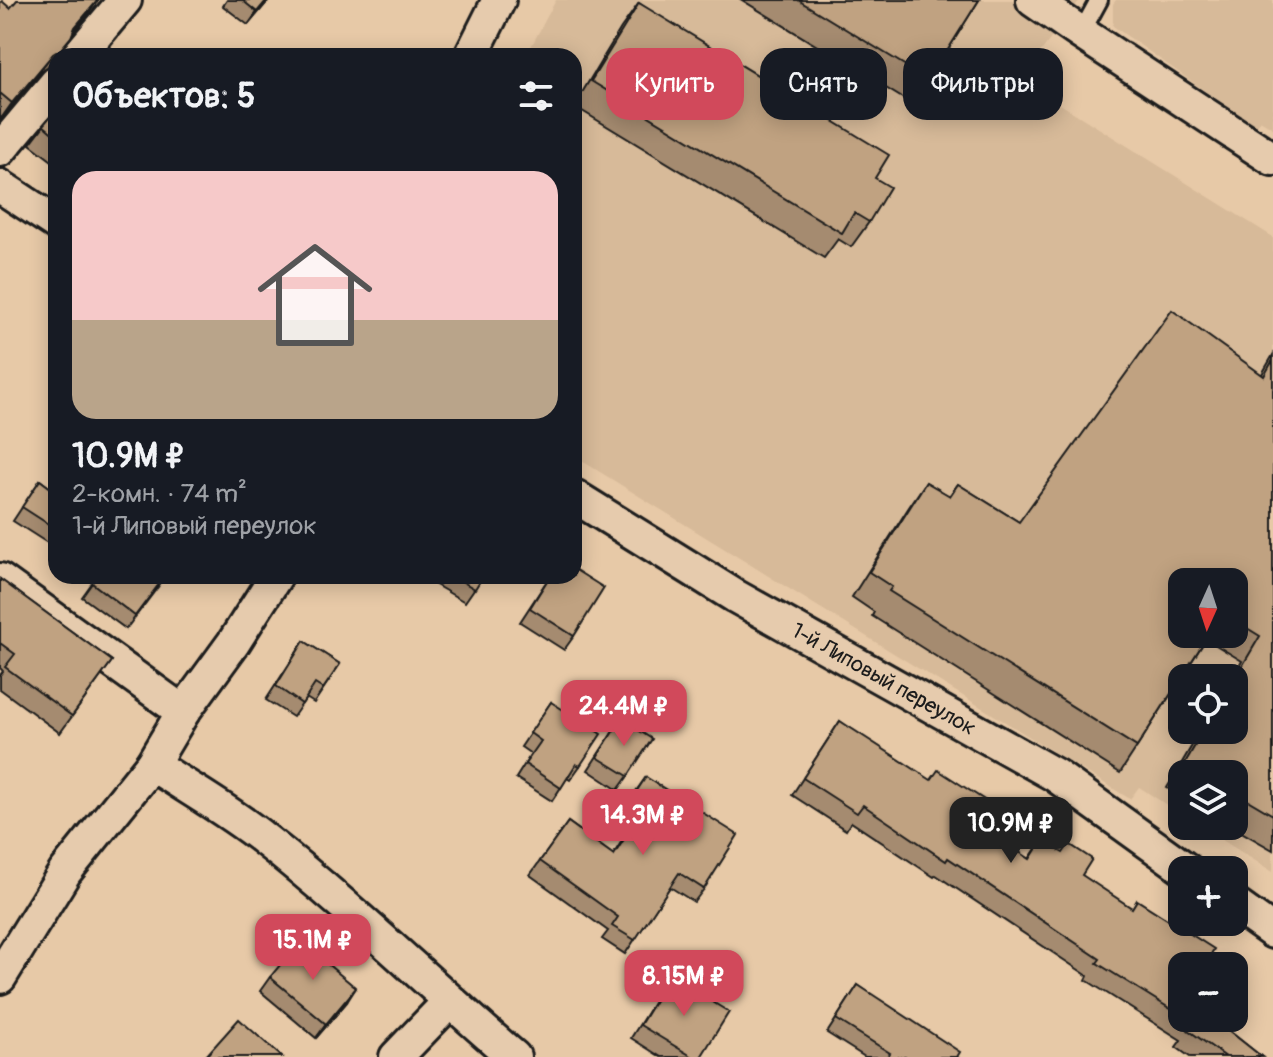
<!DOCTYPE html>
<html lang="ru">
<meta charset="utf-8">
<style>
:root{--surface:#171b24;--page:#242831;--text:#f1f3f6;--muted:#9ea1a6;--accent:#d1495b}
body{margin:0;font-family:Pangolin,sans-serif;background:var(--page);color:var(--text);height:100vh;display:flex;flex-direction:column;font-size:30px;white-space:nowrap}
*{box-sizing:border-box;margin:0}
p{font-size:26px;color:var(--muted)}
.icon{flex:none;width:44px;height:44px;fill:none;stroke:currentColor;stroke-width:2;stroke-linecap:round;stroke-linejoin:round}
.map{position:relative;flex:1;overflow:hidden}
.details{position:absolute;left:48px;top:48px;width:534px;height:536px;display:flex;flex-direction:column;background:var(--surface);border-radius:24px;box-shadow:0 4px 20px #0003}
.details>*{flex:none}
.guide{position:absolute;left:606px;top:48px;width:546px;height:72px;display:flex;gap:16px}
.needle{width:52px;rotate:183deg}
.fabs{position:absolute;left:1168px;top:568px;display:grid;gap:16px}
.fabs a{display:grid;place-items:center;width:80px;height:80px;border-radius:16px;background:var(--surface);box-shadow:0 4px 20px #0003;font-size:40px}
.price{position:absolute;translate:-50% -68px;padding:0 18px;border-radius:16px;background:var(--accent);color:#fff;font-size:26px;line-height:52px;filter:drop-shadow(0 2px 4px #0008)}
.price::after{content:'';position:absolute;left:50%;top:48px;width:24px;height:18px;margin-left:-12px;background:inherit;clip-path:polygon(0 0,100% 0,50% 100%)}
.price.on{background:#222;color:#fff}
ul{padding:0;list-style:none}
li{display:grid;align-content:center;gap:16px;height:424px;padding:0 24px}
li span{display:grid;place-items:center;height:248px;border-radius:24px;color:#555}
li>.icon{margin-inline-start:auto}
span .icon{width:144px;height:144px;fill:#fffc;stroke-width:1}
li b{font-size:34px}
h2{display:flex;justify-content:space-between;align-items:center;height:96px;padding:0 24px;font-size:34px}
.pill{padding:0 28px;border-radius:24px;background:var(--surface);box-shadow:0 4px 20px #0003;font-size:28px;line-height:72px}
.pill.on{background:var(--accent);color:#fff}
.map>svg:first-child{display:block}
</style>
<div class="map">
<svg width="1273" height="1057" viewBox="0 0 1273 1057">
<rect width="100%" height="100%" fill="#e7c9a7"/>
<filter id="ink" filterUnits="userSpaceOnUse"><feTurbulence type="fractalNoise" baseFrequency=".0125" numOctaves="2"/><feDisplacementMap in="SourceGraphic" scale="16" xChannelSelector="R" yChannelSelector="G"/><feConvolveMatrix kernelMatrix="1 2 1 2 8 2 1 2 1" color-interpolation-filters="sRGB"/></filter>
<g filter="url(#ink)">
<g fill="#d7ba99" fill-rule="evenodd">
<path d="M556,0H1080L1020,79L1273,237V872L1200,826H1234V774H1182V815L1139,787L1130,799L574,456V56H526ZM1182,582H1234V634H1182ZM1182,678H1234V730H1182Z"/>
<polygon points="1116,0 1273,0 1273,128 1260,120 1254,129 1225,105 1113,26 1113,4"/>
</g>
<g fill="none" stroke-linecap="round" stroke-linejoin="round">
<defs>
<polyline id="service" points="1081,33 1099,0"/>
<g id="minor">
<polyline points="1033,0 1081,33 1273,159"/>
<polyline points="78,56 125,0"/>
<polyline points="471,56 499,0"/>
<polyline points="0,150 56,83"/>
<polyline points="0,186 56,223"/>
<path id="s1" d="M574,496L735,596L1055,775L1187,870"/>
<polyline points="0,580 183,712"/>
<path d="M152,764C189,789 229,811 264,839C351,907 430,985 514,1057"/>
<polyline points="1234,904 1273,932"/>
<polyline points="0,977 65,872 152,764 183,712 234,642 276,576"/>
<polyline points="396,1057 449,1002"/>
</g>
</defs>
<use href="#service" stroke="#1c1c1c" stroke-width="22"/>
<use href="#minor" stroke="#1c1c1c" stroke-width="38"/>
<use href="#service" stroke="#e6cbad" stroke-width="16"/>
<use href="#minor" stroke="#e6cbad" stroke-width="32"/>
</g>
<g fill="#a58b6f" stroke="#1c1c1c" stroke-width="2" fill-rule="evenodd">
<polygon points="227,0 269,0 248,25 223,6"/>
<polygon points="742,0 979,0 929,80 912,104"/>
<polygon points="0,3 10,8 89,13 73,33 59,54 50,65 41,71 0,120"/>
<polygon points="639,3 875,178 869,222 851,247 838,239 824,258 574,106 621,28"/>
<polygon points="56,110 56,164 30,144"/>
<path d="M1273,355V850L1231,826H1234V774H1182V797L1167,788L1201,730H1234V678H1232L1242,661L1206,639L1137,747L1120,773L872,616L874,612L852,597L909,507L926,482L949,496L958,484L1019,522L1262,374ZM1234,582V634H1182Z"/>
<polygon points="40,480 56,492 56,540 52,546 13,521"/>
<polygon points="436,576 483,576 465,602 432,583"/>
<polygon points="550,576 574,576 574,636 564,650 520,622"/>
<polygon points="0,579 112,661 60,733 0,689 0,675 3,671 0,668"/>
<polygon points="92,583 158,587 126,629 82,597"/>
<polygon points="304,641 340,664 314,703 306,698 293,717 266,700"/>
<polygon points="551,702 580,766 570,780 567,778 552,801 516,778 531,754 521,747"/>
<polygon points="621,719 628,776 618,790 588,770"/>
<polygon points="840,721 972,821 1029,859 1042,840 1182,966 1182,1018 1228,1018 1223,1026 1262,1057 1190,1057 1176,1047 1181,1040 1086,980 1088,976 936,875 934,877 851,822 846,830 792,795"/>
<polygon points="646,777 704,889 694,902 670,887 625,954 602,939 608,931 530,875 568,822 613,855 635,820 622,811"/>
<polygon points="670,976 701,1057 661,1057 631,1038"/>
<polygon points="270,977 347,1002 316,1038 260,991"/>
<polygon points="858,985 957,1057 865,1057 827,1033"/>
</g>
<g fill="#86715a" stroke="#1c1c1c" stroke-width="2">
<polygon points="98,0 89,13 63,44 75,27"/>
<polygon points="267,0 269,0 248,25 257,12"/>
<polygon points="71,37 50,65 41,71 0,120 12,103 53,54"/>
<polygon points="356,988 347,1002 316,1038 326,1024"/>
</g>
<g fill="#c0a281" stroke="#1c1c1c" stroke-width="2">
<polygon points="17,0 98,0 75,27 71,37 61,49 53,54 12,103 0,93 0,3 2,1 10,8"/>
<polygon points="242,0 267,0 257,12"/>
<polygon points="798,0 979,0 929,80"/>
<polygon points="639,3 889,155 875,178 890,187 869,222 854,213 842,233 591,81"/>
<polygon points="56,110 56,136 43,125"/>
<polygon points="1172,310 1264,376 1273,360 1273,815 1234,792 1234,774 1203,774 1185,763 1204,730 1234,730 1234,680 1260,636 1234,620 1234,582 1182,582 1182,634 1209,634 1137,747 889,591 892,587 869,572 926,482 950,496 958,484 1019,522"/>
<polygon points="40,480 56,492 56,529 22,507"/>
<polygon points="574,569 604,588 574,636 530,608 550,576 574,576"/>
<polygon points="97,576 165,576 135,616 92,583"/>
<polygon points="453,576 483,576 475,589"/>
<polygon points="0,579 112,661 72,716 5,667 15,654 0,643"/>
<polygon points="304,641 340,664 323,689 315,684 302,704 276,686"/>
<polygon points="551,702 601,734 580,766 576,764 561,788 525,764 541,741 530,733"/>
<polygon points="621,719 652,739 628,776 597,757"/>
<polygon points="840,721 931,780 938,770 986,801 972,821 1030,859 1042,840 1063,853 1069,844 1092,859 1082,875 1132,908 1137,900 1214,949 1204,966 1182,966 1182,1016 1097,963 1100,959 948,858 946,861 863,805 857,813 803,778"/>
<polygon points="646,777 738,835 704,889 679,873 635,940 612,926 618,917 540,861 568,822 614,855 645,806 632,798"/>
<polygon points="300,941 356,988 326,1024 270,977"/>
<polygon points="670,976 729,1012 701,1057 693,1057 640,1025"/>
<polygon points="858,985 960,1052 957,1057 887,1057 890,1053 836,1019"/>
<polygon points="1234,1000 1238,1002 1234,1009"/>
<polygon points="1185,1018 1228,1018 1223,1026 1262,1057 1226,1057 1188,1030 1193,1023"/>
<polygon points="239,1019 282,1057 205,1057"/>
</g>
</g>
<g text-anchor="middle" dominant-baseline="central" stroke-width="6" stroke-linejoin="round" paint-order="stroke">
<g font-size="22" fill="#1c1c1c" stroke="#e6cbad">
<text stroke="none"><textPath href="#s1" startOffset="360">1-й Липовый переулок</textPath></text>
</g>
</g>
</svg>
<div class="fabs">
<a><svg class="needle" viewBox="-14 -14 28 28"><path d="M0-13l5 13h-10z" fill="#e53935"/><path d="M0 13l5-13h-10z" fill="#9ea1a6"/></svg></a>
<a><svg class="icon" aria-label="locate" viewBox="0 0 24 24"><circle cx="12" cy="12" r="6"/><path d="M12 2v4M12 18v4M2 12h4M18 12h4"/></svg></a>
<a><svg class="icon" aria-label="layers" viewBox="0 0 24 24"><path d="M12 4l9 5-9 5-9-5zM3 14l9 5 9-5"/></svg></a>
<a>+</a>
<a>−</a>
</div>
<b class="price" style="left:624px;top:748px">24.4M ₽</b>
<b class="price" style="left:643px;top:857px">14.3M ₽</b>
<b class="price on" style="left:1011px;top:865px">10.9M ₽</b>
<b class="price" style="left:313px;top:982px">15.1M ₽</b>
<b class="price" style="left:684px;top:1018px">8.15M ₽</b>
<div class="guide">
<a class="pill on">Купить</a>
<a class="pill">Снять</a>
<a class="pill">Фильтры</a>
</div>
<section class="details">
<h2>Объектов: 5<svg class="icon" aria-label="filters" viewBox="0 0 24 24"><path d="M4 7h16M4 17h16"/><circle cx="9" cy="7" r="2"/><circle cx="15" cy="17" r="2"/></svg></h2>
<ul>
<li><span style="background:linear-gradient(#f6c9c9 60%,#b9a48a 0)"><svg class="icon" aria-label="home" viewBox="0 0 24 24"><path d="M3 11l9-7 9 7M6 9v11h12V9"/></svg></span><div><b>10.9M ₽</b><p>2-комн. · 74 m²</p><p>1-й Липовый переулок</p></div></li>
</ul>
</section>
</div>
